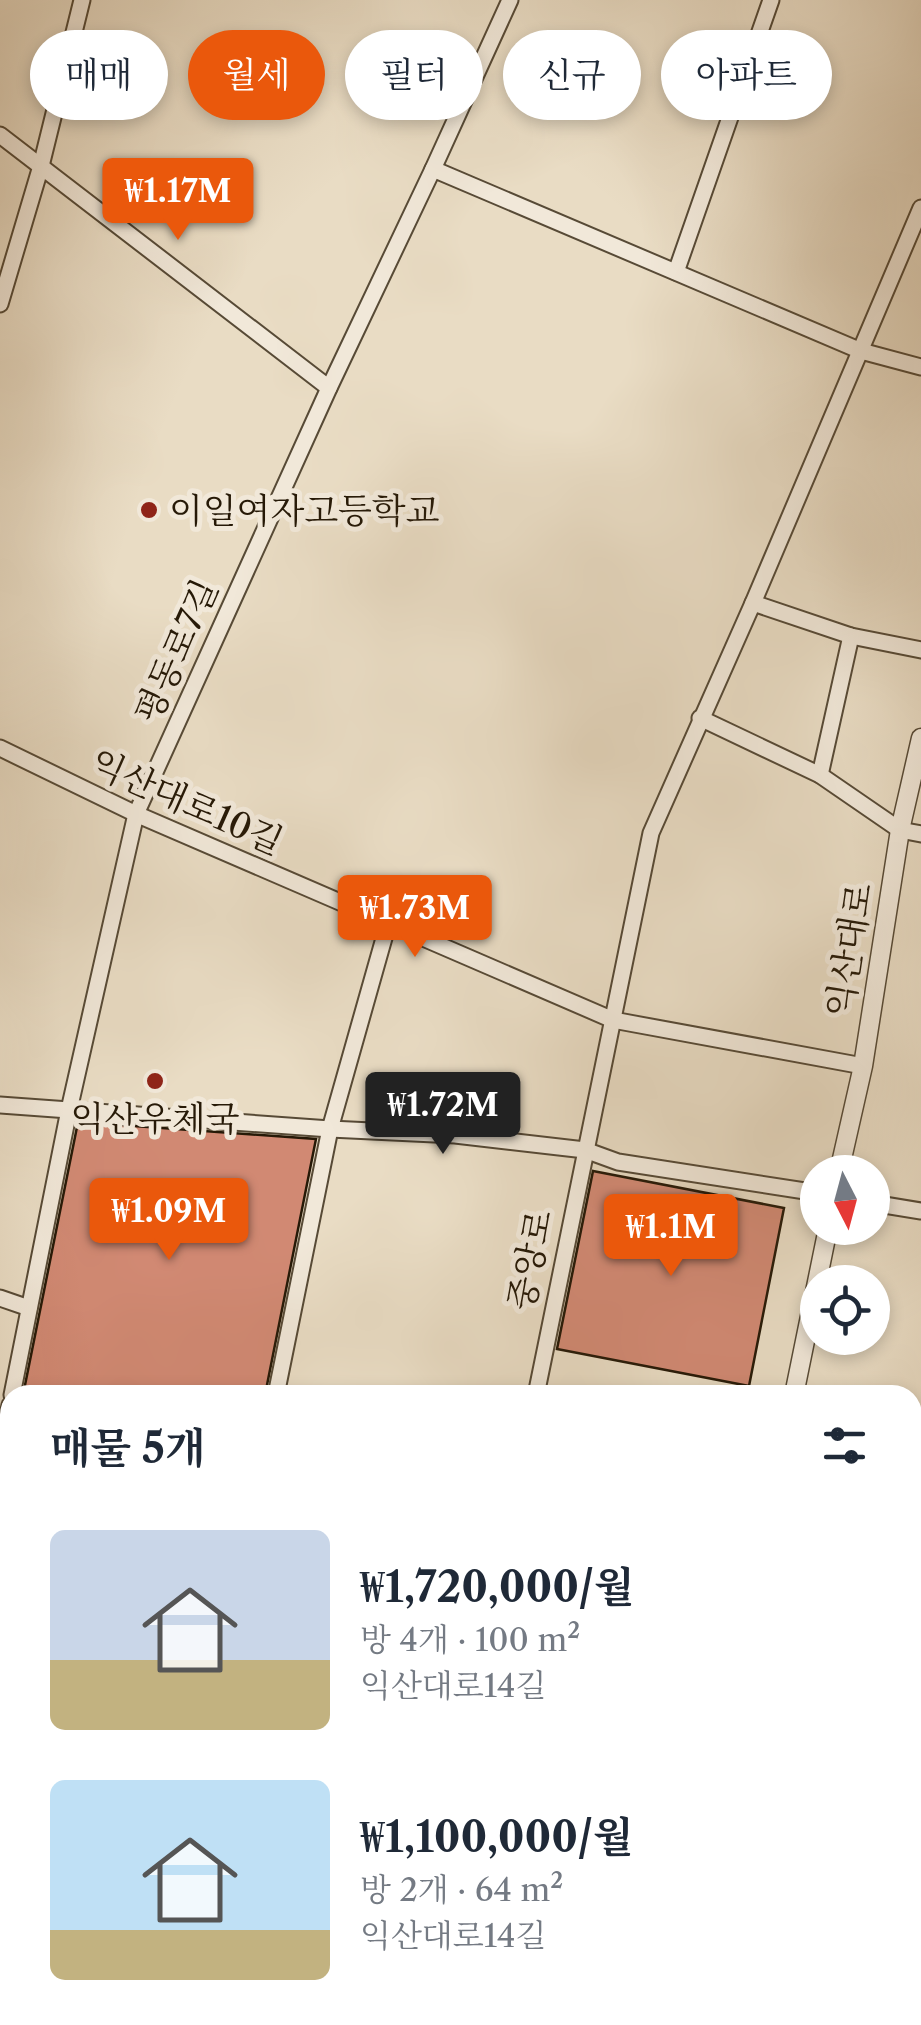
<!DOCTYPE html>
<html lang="ko">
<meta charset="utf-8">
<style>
:root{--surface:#fff;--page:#f2f2f3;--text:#1f2937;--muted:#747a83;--accent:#ea580c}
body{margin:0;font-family:"Libre Caslon Text","Noto Serif KR",serif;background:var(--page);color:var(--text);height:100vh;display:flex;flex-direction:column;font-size:38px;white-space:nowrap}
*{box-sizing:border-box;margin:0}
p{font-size:32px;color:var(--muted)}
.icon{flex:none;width:55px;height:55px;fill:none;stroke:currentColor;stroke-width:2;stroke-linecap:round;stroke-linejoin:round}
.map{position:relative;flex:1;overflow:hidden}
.sheet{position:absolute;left:0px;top:1385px;width:922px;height:640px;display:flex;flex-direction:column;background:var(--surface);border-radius:30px 30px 0 0;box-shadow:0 5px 15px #0003}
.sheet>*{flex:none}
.banner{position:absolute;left:30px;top:30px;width:862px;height:90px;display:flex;gap:20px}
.needle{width:65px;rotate:174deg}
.tools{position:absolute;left:800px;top:1155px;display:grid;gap:20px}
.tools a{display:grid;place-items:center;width:90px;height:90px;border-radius:50%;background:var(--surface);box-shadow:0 5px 15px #0003;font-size:50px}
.price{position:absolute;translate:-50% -85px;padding:0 22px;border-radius:10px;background:var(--accent);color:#fff;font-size:32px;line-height:65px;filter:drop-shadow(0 2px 5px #0008)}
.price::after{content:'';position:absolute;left:50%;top:60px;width:30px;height:22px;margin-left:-15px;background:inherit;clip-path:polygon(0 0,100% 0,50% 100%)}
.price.on{background:#222;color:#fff}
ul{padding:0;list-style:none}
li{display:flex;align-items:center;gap:30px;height:250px;padding:0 50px}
li span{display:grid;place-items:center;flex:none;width:280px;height:200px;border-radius:15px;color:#555}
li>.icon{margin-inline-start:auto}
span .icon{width:120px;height:120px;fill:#fffc;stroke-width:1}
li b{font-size:42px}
h2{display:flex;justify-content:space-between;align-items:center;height:120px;padding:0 50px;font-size:42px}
.pill{padding:0 35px;border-radius:45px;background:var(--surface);box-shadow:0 5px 15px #0003;font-size:35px;line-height:90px}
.pill.on{background:var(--accent);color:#fff}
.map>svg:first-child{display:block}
</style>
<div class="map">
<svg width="921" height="2025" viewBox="0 0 921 2025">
<rect width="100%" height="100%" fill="#e9dcc4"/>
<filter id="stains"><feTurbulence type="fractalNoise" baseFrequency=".002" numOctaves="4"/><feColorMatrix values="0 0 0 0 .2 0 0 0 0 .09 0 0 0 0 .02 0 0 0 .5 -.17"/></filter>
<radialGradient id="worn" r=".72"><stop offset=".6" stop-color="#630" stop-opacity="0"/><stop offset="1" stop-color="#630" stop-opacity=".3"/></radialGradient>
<g fill="#d18973" stroke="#261907" stroke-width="2.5">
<polygon points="78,1122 316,1139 265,1395 23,1395"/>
<polygon points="593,1171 784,1208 749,1386 557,1349"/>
</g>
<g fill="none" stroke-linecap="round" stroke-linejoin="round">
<g stroke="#c2b59e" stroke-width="18" stroke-dasharray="18 9" stroke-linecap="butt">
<polyline points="912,1820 921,1822"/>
<polyline points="912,1838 921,1839"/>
</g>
<defs>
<polyline id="pedestrian" points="148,2025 150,2015"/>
<g id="minor">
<polyline points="0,135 329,388"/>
<polyline points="433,169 861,351 921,367"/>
<polyline points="676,272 771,0"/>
<polyline points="0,304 41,166 82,0"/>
<polyline points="753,603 851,636 921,650"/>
<polyline points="700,718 820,775 900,830 921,834"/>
<polyline points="0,748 136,814 613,1020 863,1066"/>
<polyline points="820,775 851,636"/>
<polyline points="0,1105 330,1129 455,1135 585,1150 618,1162 818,1193"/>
<polyline points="872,1203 921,1211"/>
<polyline points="0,1298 29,1308"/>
<polyline points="12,1395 69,1110 136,814 329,388 433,169 510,0"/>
<polyline points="276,1395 330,1129 388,924"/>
<polyline points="536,1395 651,833 753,603 921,208"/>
<polyline points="0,1457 10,1405"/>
<polyline points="0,1475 10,1476"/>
<polyline points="912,1478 921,1441"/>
<polyline points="0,1525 10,1527"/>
<polyline points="0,1894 10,1896"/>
<polyline points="605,2015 651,2025"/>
<polyline points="411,2025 413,2015"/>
</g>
<g id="tertiary">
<polyline points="839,1172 863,1066 900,830 921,738"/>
<polyline points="794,1395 828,1228"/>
<polyline points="0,1625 10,1627"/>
<polyline points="0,1644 10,1646"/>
<polyline points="671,2025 674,2015"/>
</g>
</defs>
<use href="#pedestrian" stroke="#574a36" stroke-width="15"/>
<use href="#minor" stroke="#574a36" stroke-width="19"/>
<use href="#tertiary" stroke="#574a36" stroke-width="21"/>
<use href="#pedestrian" stroke="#f1e8d9" stroke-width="11"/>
<use href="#minor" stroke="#f1e8d9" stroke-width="15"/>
<use href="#tertiary" stroke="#f1e8d9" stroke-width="18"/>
</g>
<g fill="#8f2418" stroke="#f1e8d9" stroke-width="4">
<circle cx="149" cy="510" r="10"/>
<circle cx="155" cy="1081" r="10"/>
</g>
<g text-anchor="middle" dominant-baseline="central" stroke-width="10" stroke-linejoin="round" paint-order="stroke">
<g font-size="35" fill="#261907" stroke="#f1e8d9" text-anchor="start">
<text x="169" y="510">이일여자고등학교</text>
<text x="155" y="1118" text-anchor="middle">익산우체국</text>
</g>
<g font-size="35" fill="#261907" stroke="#f1e8d9">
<text transform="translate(176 651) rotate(-66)">평동로7길</text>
<text transform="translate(187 802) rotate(24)">익산대로10길</text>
<text transform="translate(849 950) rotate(-81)">익산대로</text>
<text transform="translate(530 1260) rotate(-79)">중앙로</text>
</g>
</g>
<rect width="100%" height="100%" filter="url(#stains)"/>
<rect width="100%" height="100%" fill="url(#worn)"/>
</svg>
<div class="tools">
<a><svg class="needle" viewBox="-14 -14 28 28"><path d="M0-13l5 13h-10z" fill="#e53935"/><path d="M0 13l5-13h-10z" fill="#747a83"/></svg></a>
<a><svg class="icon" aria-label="locate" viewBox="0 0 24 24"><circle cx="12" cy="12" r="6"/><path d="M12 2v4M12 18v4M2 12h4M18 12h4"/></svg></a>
</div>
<b class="price" style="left:178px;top:243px">₩1.17M</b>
<b class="price" style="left:415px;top:960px">₩1.73M</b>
<b class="price on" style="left:443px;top:1157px">₩1.72M</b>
<b class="price" style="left:169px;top:1263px">₩1.09M</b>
<b class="price" style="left:671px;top:1279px">₩1.1M</b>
<div class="banner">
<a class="pill">매매</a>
<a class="pill on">월세</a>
<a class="pill">필터</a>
<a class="pill">신규</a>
<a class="pill">아파트</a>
</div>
<section class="sheet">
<h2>매물 5개<svg class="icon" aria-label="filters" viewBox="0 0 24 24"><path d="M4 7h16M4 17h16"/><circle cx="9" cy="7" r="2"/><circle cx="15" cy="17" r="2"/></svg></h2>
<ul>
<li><span style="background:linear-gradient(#c9d6e8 65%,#c2b280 0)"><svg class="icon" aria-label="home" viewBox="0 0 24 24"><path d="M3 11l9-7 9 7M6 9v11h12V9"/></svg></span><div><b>₩1,720,000/월</b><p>방 4개 · 100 m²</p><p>익산대로14길</p></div></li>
<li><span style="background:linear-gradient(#bfe0f5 75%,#c2b280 0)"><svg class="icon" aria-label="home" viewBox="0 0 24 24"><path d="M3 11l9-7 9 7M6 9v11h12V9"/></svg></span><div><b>₩1,100,000/월</b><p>방 2개 · 64 m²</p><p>익산대로14길</p></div></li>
</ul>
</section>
</div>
